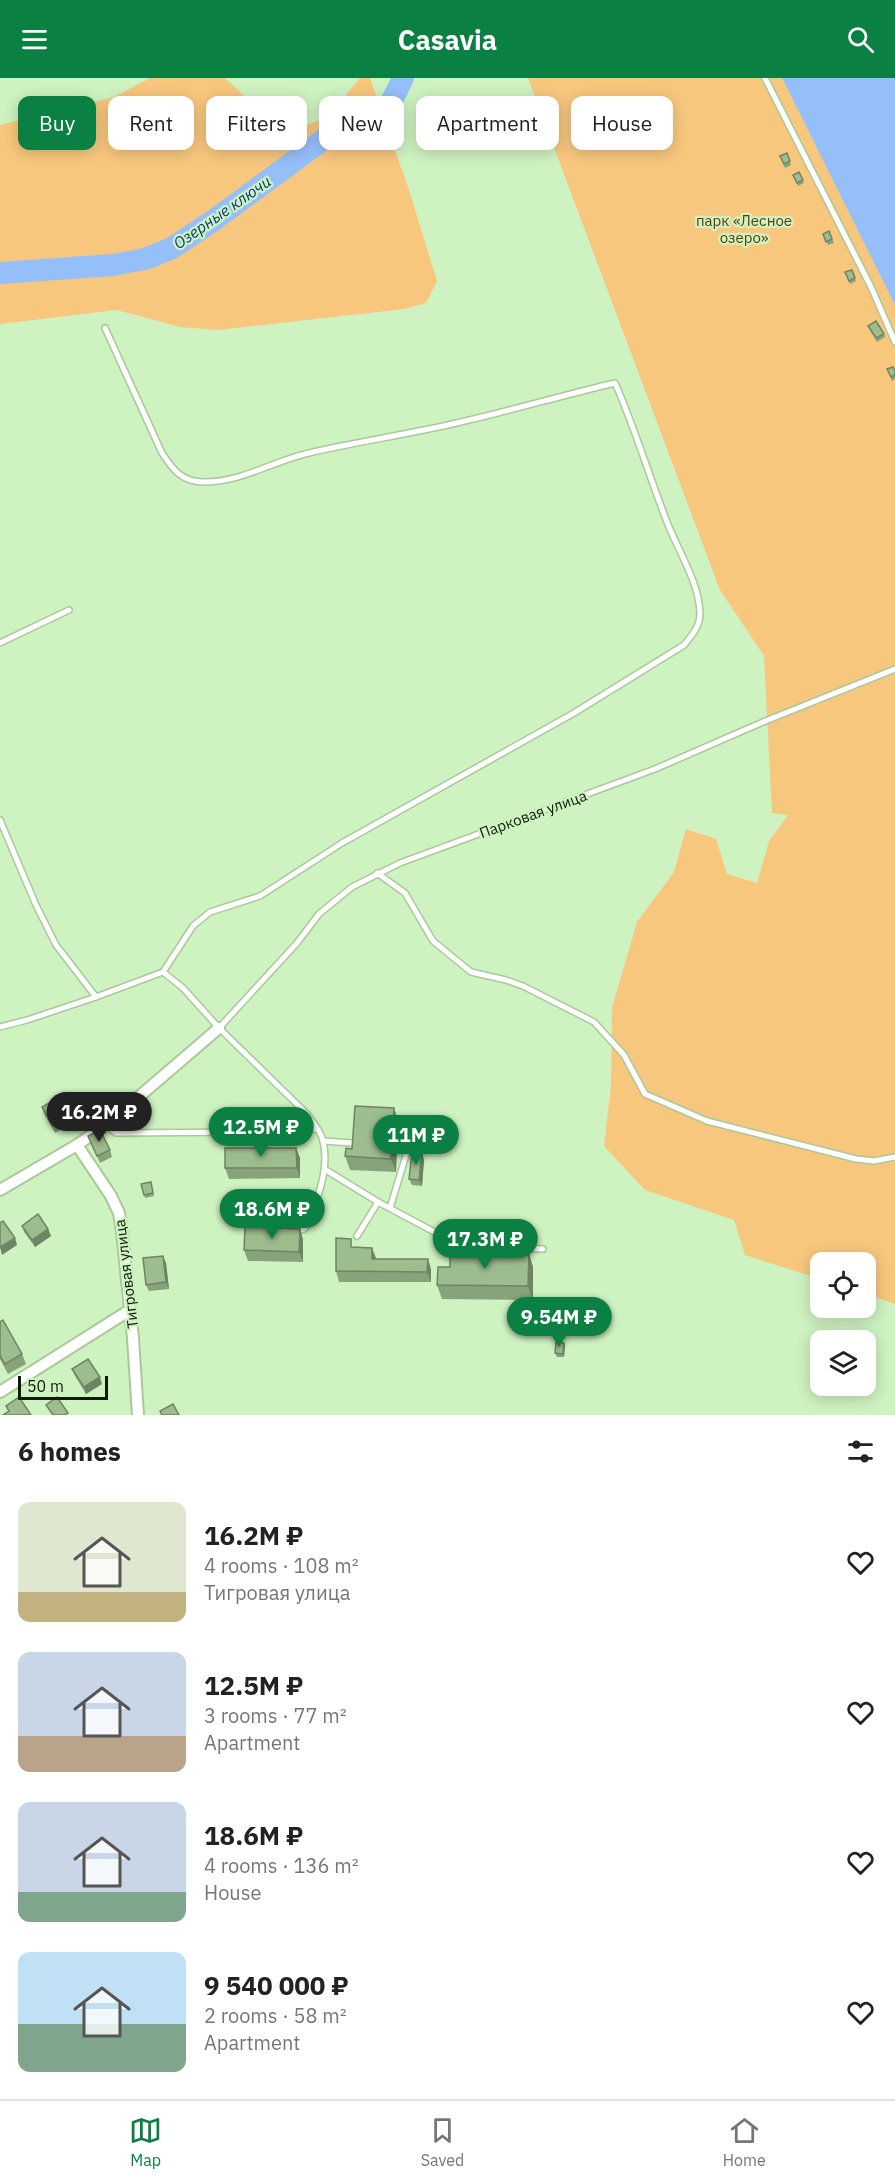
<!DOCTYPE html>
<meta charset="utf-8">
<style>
:root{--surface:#fff;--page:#f2f2f2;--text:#222;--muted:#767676;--line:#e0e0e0;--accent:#0b8043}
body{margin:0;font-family:"IBM Plex Sans",sans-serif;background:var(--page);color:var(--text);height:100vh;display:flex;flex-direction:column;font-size:22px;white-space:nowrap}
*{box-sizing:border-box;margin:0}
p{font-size:20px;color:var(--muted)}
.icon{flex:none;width:33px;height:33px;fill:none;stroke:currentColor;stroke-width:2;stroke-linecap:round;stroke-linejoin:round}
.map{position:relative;height:1337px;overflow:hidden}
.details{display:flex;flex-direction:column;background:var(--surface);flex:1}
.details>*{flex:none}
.top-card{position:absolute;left:18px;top:18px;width:860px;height:54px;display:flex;gap:12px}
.fabs{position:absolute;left:810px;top:1174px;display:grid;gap:12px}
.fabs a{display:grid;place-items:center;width:66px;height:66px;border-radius:12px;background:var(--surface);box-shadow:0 3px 15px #0003;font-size:30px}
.scale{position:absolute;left:18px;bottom:15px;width:90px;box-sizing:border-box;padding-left:6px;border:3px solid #0f1b09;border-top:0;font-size:16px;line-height:21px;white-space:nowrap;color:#0f1b09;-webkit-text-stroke:4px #cff2c1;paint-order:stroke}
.price{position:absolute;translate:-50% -51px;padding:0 14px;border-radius:21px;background:var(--accent);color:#fff;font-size:20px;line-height:39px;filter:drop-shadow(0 2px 3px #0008)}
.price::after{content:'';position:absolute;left:50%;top:36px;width:18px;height:14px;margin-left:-9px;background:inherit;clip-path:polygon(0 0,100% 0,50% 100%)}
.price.current{background:#222;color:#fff}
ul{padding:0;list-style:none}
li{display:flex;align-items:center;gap:18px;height:150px;padding:0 18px}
li span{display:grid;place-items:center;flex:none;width:168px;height:120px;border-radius:12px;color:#555}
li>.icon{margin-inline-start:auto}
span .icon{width:72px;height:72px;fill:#fffc;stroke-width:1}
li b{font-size:26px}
h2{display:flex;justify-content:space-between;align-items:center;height:72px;padding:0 18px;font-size:26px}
.chip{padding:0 21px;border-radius:12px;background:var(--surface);box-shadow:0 3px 15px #0003;font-size:21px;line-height:54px}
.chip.current{background:var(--accent);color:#fff}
header{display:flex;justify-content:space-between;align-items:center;height:78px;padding:0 18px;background:var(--accent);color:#fff;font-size:27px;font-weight:800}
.dock{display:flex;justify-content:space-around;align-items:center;height:84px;border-top:2px solid var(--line);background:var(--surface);font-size:16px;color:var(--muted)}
.dock a{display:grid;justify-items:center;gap:3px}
.dock .current{color:var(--accent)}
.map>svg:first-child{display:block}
</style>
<header><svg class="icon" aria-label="menu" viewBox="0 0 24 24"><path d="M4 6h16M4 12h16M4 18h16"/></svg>Casavia<svg class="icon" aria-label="search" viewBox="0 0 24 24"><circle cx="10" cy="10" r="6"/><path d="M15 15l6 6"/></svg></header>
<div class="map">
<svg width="895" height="1337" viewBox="0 0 895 1337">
<rect width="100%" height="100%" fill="#cff2c1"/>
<g fill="#f8c77e">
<polygon points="150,0 225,0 255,28 302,49 328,39 360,0 370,0 409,112 437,203 426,225 404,231 218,252 180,249 117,232 0,246 0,47 114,19"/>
<polygon points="528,0 895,0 895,1226 866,1216 866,1185 820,1185 820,1201 745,1177 734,1142 645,1112 604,1068 611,1008 612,930 637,844 674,794 686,751 716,761 727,796 757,805 769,763 788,737 772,735 764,578 720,512"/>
</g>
<polygon fill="#95bff9" points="782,0 895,0 895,227"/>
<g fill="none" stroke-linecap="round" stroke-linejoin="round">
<path stroke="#95bff9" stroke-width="22" d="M0,195L113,187L145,181L172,170L214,142L324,61C339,52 341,58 356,58C376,59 396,15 403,0"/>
<defs>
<g id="service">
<polyline points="765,0 871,209 895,264"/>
<path d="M105,250L162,375C173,392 182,404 204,404C242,404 273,383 309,375C356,364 404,357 452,346C506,334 560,318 615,305C635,350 649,398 667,444C678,473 699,504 700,535C700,549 692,557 684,567L574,635L342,765L260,818L210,834L193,848L163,894"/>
<polyline points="0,565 69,532"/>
<path d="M0,742L36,827L56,867L96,919L163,894L183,910L219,950L306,1035C312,1043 321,1053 323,1063C330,1092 317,1120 308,1146L304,1151L298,1153L254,1147"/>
<polyline points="377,795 405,815 433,863 471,894 506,902 523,908 594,944 624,977 645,1016 707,1043 856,1081 874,1083 895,1079"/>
<polyline points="0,949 27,942 96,919"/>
<polyline points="219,950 297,865 319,836 352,809 400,785 655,691 763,644 895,591"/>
<polyline points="106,1047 116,1055 252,1054 317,1051"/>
<polyline points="323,1063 352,1065"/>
<polyline points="326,1092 378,1124 457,1166 481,1169 543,1171"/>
<polyline points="390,1130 411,1061"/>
<polyline points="357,1158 378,1124"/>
</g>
<g id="minor">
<polyline points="77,1067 111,1118 119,1135 122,1154 133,1260 138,1337"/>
<polyline points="0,1112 77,1067 106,1047 219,950"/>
<polyline points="0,1314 130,1232"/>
</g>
</defs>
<use href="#service" stroke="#a9c99a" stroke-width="8"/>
<use href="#minor" stroke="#a9c99a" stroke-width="14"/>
<use href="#service" stroke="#fff" stroke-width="5"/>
<use href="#minor" stroke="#fff" stroke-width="10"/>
</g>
<g fill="#87a37b">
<polygon points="787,75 791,87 785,90 780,78"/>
<polygon points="799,94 804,105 798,108 793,97"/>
<polygon points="829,153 834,165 828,167 823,156"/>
<polygon points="852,192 856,203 850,206 845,194"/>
<polygon points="868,248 884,256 885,259 877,264"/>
<polygon points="887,291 895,293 895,301 892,303"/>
<polygon points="42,1029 62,1031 64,1037 61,1039 65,1049 55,1055 44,1036"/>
<polygon points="394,1030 398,1043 396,1094 350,1092 345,1078"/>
<polygon points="88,1058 110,1072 112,1079 100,1085"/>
<polygon points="296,1070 300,1080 300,1100 229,1101 225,1090"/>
<polygon points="424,1082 422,1108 412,1107 409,1101"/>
<polygon points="151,1104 154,1118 145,1120 144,1117"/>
<polygon points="22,1148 48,1151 51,1158 35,1169 24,1154"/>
<polygon points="303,1161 303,1184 248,1183 244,1172"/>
<polygon points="354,1169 376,1181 431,1191 431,1204 339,1204 336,1193"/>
<polygon points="529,1176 533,1189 533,1222 442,1221 437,1207 450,1189"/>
<polygon points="163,1178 166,1185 169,1211 149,1213 146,1207"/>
<polygon points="0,1244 22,1276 26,1286 8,1296 0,1281"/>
<polygon points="564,1265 565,1268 564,1279 557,1279 555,1275"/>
<polygon points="72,1291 102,1306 86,1316 75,1298"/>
</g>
<g fill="#6e8464">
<polygon points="394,1030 398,1043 396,1094 391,1081"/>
<polygon points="296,1070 300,1080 300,1100 297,1090"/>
<polygon points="422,1075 424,1082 422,1108 419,1102"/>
<polygon points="48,1151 51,1158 35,1169 32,1162"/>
<polygon points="300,1151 303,1161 303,1184 299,1174"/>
<polygon points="15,1160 17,1167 2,1177 0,1169"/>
<polygon points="372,1170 376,1180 376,1191 372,1181"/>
<polygon points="529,1176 533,1189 533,1222 528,1208"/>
<polygon points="163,1178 166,1185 169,1211 166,1204"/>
<polygon points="428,1181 431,1191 431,1204 427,1194"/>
<polygon points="564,1265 565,1268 564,1279 563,1276"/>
<polygon points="100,1299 102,1306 86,1316 84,1309"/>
</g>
<g fill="#9dbd8f" stroke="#6e8464" stroke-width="1.5">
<polygon points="787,75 790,83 784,86 780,78"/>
<polygon points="799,94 803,102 797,105 793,97"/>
<polygon points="829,153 832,161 826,164 823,156"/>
<polygon points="852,192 855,200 849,203 845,194"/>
<polygon points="876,243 884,256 876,260 868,248"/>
<polygon points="893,289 895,293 895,297 891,299 887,291"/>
<polygon points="56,1021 62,1031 58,1033 63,1042 53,1048 42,1029"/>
<polygon points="355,1028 394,1030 391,1081 345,1078 346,1070 352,1071"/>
<polygon points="100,1052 110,1072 97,1078 88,1058"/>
<polygon points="225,1070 296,1070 297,1090 225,1090"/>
<polygon points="412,1074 422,1075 419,1102 409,1101"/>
<polygon points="151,1104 153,1115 144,1117 141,1106"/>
<polygon points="38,1136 48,1151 32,1162 22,1148"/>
<polygon points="3,1143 15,1160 0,1169 0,1145"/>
<polygon points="245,1149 300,1151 299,1174 244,1172"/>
<polygon points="336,1160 351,1161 351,1169 372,1170 372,1181 428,1181 427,1194 336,1193"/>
<polygon points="450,1175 529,1176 528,1208 437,1207 438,1189 450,1189"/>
<polygon points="163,1178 166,1204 146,1207 143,1180"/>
<polygon points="3,1242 22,1276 5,1286 0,1278 0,1244"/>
<polygon points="556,1264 564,1265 563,1276 555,1275"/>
<polygon points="88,1281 100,1299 84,1309 72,1291"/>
<polygon points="19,1319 31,1337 3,1337 9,1333 6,1328"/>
<polygon points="57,1319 68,1335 65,1337 53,1337 46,1327"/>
<polygon points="173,1326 179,1337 162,1337 160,1333"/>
</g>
<g text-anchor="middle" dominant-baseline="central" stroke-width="4.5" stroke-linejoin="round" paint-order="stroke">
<g font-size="15" fill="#5b3e0b" stroke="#cff2c1">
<text x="744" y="142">парк «Лесное<tspan x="744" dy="17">озеро»</tspan></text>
</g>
<g font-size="15" fill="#0f1b09" stroke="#cff2c1">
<text transform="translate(533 736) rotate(-20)">Парковая улица</text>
<text transform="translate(126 1196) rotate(-97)">Тигровая улица</text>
</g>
<g font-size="16" font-style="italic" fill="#083974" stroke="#cff2c1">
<text transform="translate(222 134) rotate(-35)">Озерные ключи</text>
</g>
</g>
</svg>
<div class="fabs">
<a><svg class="icon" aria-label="locate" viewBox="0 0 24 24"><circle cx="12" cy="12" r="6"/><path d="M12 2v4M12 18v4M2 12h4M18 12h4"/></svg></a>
<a><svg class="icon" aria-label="layers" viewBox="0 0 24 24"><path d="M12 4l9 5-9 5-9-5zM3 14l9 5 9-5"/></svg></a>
</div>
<div class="scale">50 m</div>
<b class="price current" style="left:99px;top:1065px">16.2M ₽</b>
<b class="price" style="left:261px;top:1080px">12.5M ₽</b>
<b class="price" style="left:416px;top:1088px">11M ₽</b>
<b class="price" style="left:272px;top:1162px">18.6M ₽</b>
<b class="price" style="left:485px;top:1192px">17.3M ₽</b>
<b class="price" style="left:559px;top:1270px">9.54M ₽</b>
<div class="top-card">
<a class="chip current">Buy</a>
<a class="chip">Rent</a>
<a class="chip">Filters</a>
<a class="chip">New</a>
<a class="chip">Apartment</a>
<a class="chip">House</a>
</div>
</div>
<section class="details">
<h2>6 homes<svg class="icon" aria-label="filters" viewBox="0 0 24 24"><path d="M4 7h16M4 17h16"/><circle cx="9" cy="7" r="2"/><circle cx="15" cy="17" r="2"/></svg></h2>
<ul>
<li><span style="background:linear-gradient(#dfe7d0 75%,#c2b280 0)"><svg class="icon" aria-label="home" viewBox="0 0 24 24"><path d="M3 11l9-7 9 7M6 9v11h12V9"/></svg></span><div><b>16.2M ₽</b><p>4 rooms · 108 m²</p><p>Тигровая улица</p></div><svg class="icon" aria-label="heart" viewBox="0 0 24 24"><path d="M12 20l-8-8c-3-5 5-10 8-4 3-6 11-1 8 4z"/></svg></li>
<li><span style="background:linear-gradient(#c9d6e8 70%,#b9a48a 0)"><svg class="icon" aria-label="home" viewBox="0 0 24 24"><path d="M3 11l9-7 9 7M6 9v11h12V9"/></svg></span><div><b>12.5M ₽</b><p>3 rooms · 77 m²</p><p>Apartment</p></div><svg class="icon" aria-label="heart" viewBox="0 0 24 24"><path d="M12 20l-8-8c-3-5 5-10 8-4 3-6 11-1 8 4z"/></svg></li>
<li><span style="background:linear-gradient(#c9d6e8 75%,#7fa58c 0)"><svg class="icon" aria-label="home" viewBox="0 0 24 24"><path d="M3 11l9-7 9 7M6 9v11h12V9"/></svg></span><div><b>18.6M ₽</b><p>4 rooms · 136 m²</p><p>House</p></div><svg class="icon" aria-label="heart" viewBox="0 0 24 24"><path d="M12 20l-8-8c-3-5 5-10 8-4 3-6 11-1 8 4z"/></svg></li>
<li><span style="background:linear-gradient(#bfe0f5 60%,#7fa58c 0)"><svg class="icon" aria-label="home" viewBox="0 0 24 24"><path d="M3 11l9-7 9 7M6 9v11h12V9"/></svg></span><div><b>9 540 000 ₽</b><p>2 rooms · 58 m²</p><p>Apartment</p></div><svg class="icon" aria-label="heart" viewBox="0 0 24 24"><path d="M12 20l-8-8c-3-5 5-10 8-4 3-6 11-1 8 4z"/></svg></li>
</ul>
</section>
<nav class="dock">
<a class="current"><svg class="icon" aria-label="map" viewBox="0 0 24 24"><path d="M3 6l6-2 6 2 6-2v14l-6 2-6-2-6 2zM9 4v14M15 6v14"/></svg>Map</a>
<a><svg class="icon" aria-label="saved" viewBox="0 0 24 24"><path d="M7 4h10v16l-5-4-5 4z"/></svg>Saved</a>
<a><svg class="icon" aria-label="home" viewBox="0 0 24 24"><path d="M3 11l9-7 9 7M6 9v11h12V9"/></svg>Home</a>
</nav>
